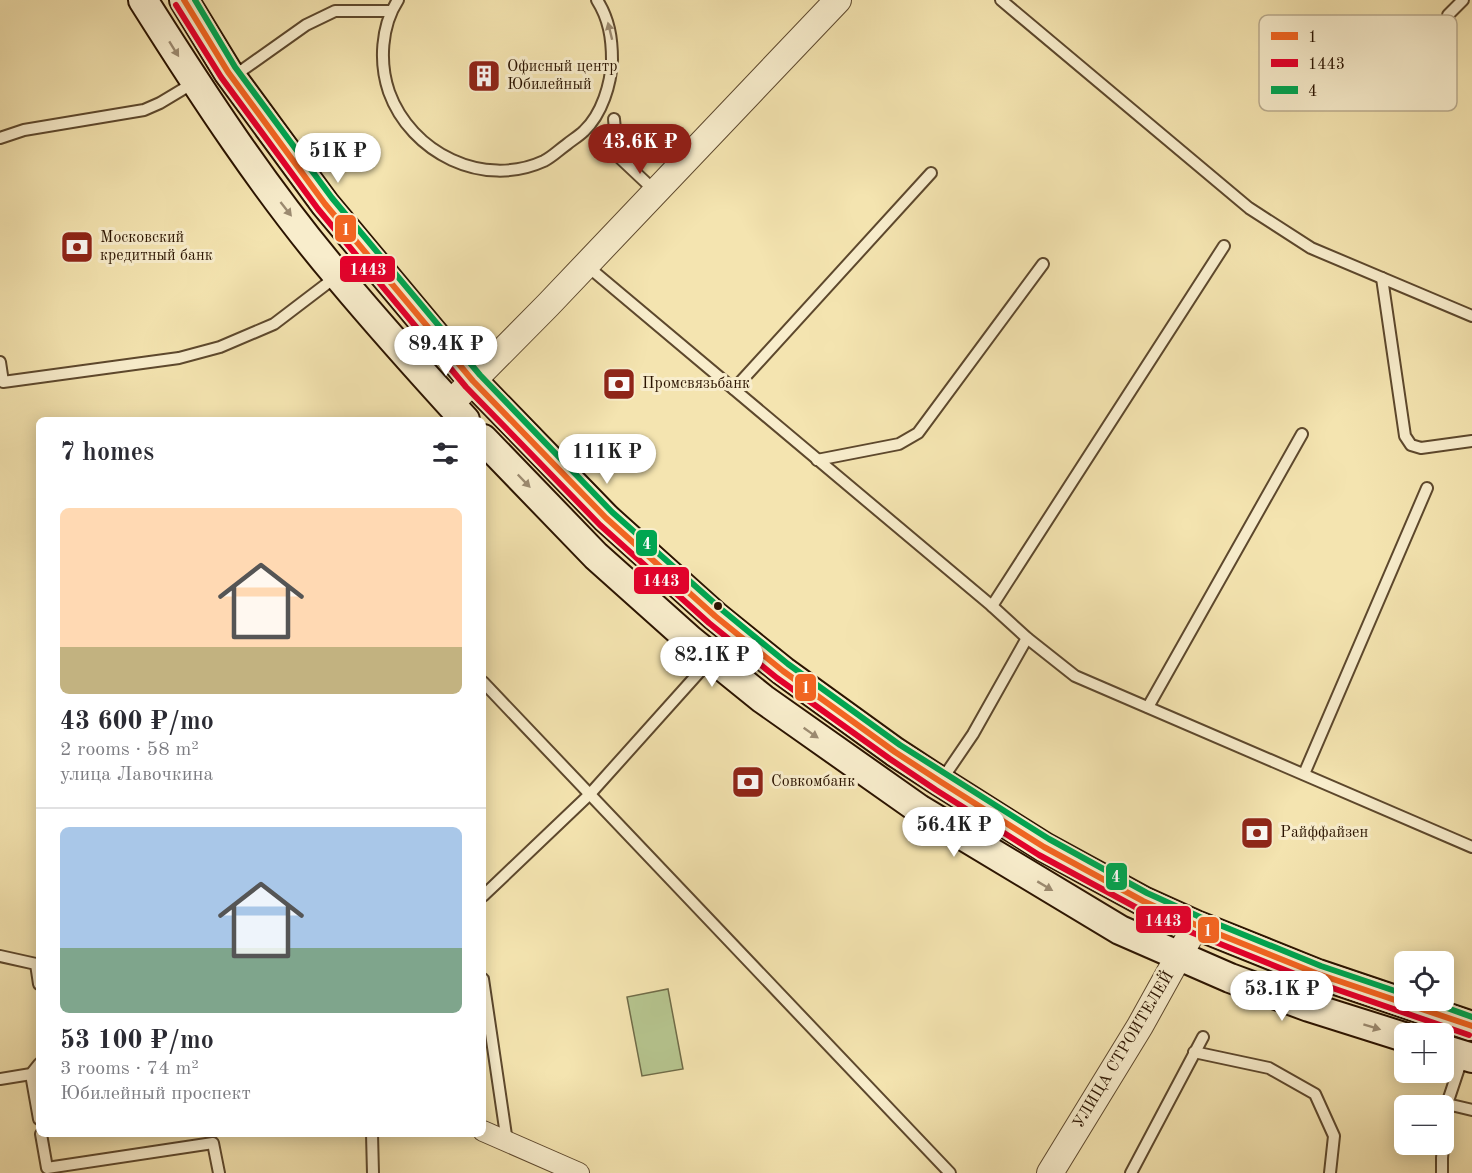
<!DOCTYPE html>
<meta charset="utf-8">
<style>
:root{--surface:#fff;--page:#f2f2f3;--text:#2b2b33;--muted:#7c7c81;--line:#e1e1e2;--accent:#8f2418}
body{margin:0;font-family:"Old Standard TT",serif;background:var(--page);color:var(--text);height:100vh;display:flex;flex-direction:column;font-size:22px;white-space:nowrap}
*{box-sizing:border-box;margin:0}
p{font-size:20px;color:var(--muted)}
.icon{flex:none;width:33px;height:33px;fill:none;stroke:currentColor;stroke-width:2;stroke-linecap:round;stroke-linejoin:round}
.map{position:relative;flex:1;overflow:hidden}
.side{position:absolute;left:36px;top:417px;width:450px;height:720px;display:flex;flex-direction:column;background:var(--surface);border-radius:9px;box-shadow:0 3px 15px #0003}
.side>*{flex:none}
.controls{position:absolute;left:1394px;top:951px;display:grid;gap:12px}
.controls a{display:grid;place-items:center;width:60px;height:60px;border-radius:9px;background:var(--surface);box-shadow:0 3px 15px #0003;font-size:30px}
.price{position:absolute;translate:-50% -51px;padding:0 14px;border-radius:21px;background:#fff;color:#222;font-size:20px;line-height:39px;filter:drop-shadow(0 2px 3px #0008)}
.price::after{content:'';position:absolute;left:50%;top:36px;width:18px;height:14px;margin-left:-9px;background:inherit;clip-path:polygon(0 0,100% 0,50% 100%)}
.price.active{background:var(--accent);color:#fff}
ul{padding:0;list-style:none}
li{display:grid;align-content:center;gap:12px;height:318px;padding:0 24px}
li+li{border-top:2px solid var(--line)}
li span{display:grid;place-items:center;height:186px;border-radius:9px;color:#555}
li>.icon{margin-inline-start:auto}
span .icon{width:108px;height:108px;fill:#fffc;stroke-width:1}
li b{font-size:26px}
h2{display:flex;justify-content:space-between;align-items:center;height:72px;padding:0 24px;font-size:26px}
.map>svg:first-child{display:block}
</style>
<div class="map">
<svg width="1472" height="1173" viewBox="0 0 1472 1173">
<rect width="100%" height="100%" fill="#f4e4b0"/>
<filter id="stains"><feTurbulence type="fractalNoise" baseFrequency=".00333" numOctaves="4"/><feColorMatrix values="0 0 0 0 .2 0 0 0 0 .09 0 0 0 0 .02 0 0 0 .5 -.17"/></filter>
<radialGradient id="worn" r=".72"><stop offset=".6" stop-color="#630" stop-opacity="0"/><stop offset="1" stop-color="#630" stop-opacity=".3"/></radialGradient>
<polygon fill="#b6c58f" stroke="#706c48" stroke-width="1.5" points="668,989 683,1069 642,1076 627,997"/>
<g fill="none" stroke-linecap="round" stroke-linejoin="round">
<defs>
<g id="service">
<path d="M398,0C381,26 379,63 389,92C411,153 483,189 544,161C552,157 559,150 566,145C572,140 579,136 584,131C602,114 611,84 612,60C612,38 609,19 597,0"/>
<polyline points="1001,0 1249,208 1311,248 1472,316"/>
<polyline points="1448,15 1463,0"/>
<polyline points="234,76 306,25 335,11 391,11"/>
<polyline points="614,119 617,151 621,159 655,191"/>
<polyline points="0,138 24,130 144,110 160,103 195,82"/>
<polyline points="586,265 992,606 1027,638 1075,676 1472,847"/>
<polyline points="1382,278 1405,436 1411,445 1421,448 1472,441"/>
<polyline points="0,362 3,382 179,358 220,347 274,324 337,276"/>
<polyline points="734,389 931,173"/>
<polyline points="817,460 899,444 918,433 1043,264"/>
<polyline points="992,606 1224,246"/>
<polyline points="483,682 950,1173"/>
<polyline points="1148,707 1302,434"/>
<polyline points="1304,774 1427,488"/>
<polyline points="941,781 973,734 1027,638"/>
<polyline points="483,896 590,794 712,658"/>
<polyline points="0,956 36,964 39,984"/>
<polyline points="483,979 507,1142"/>
<polyline points="1194,1052 1269,1068 1315,1094 1334,1136 1330,1173"/>
<polyline points="31,1074 39,1119"/>
<polyline points="0,1079 31,1074 39,1064"/>
<polyline points="1447,1104 1472,1110"/>
<polyline points="41,1134 47,1168 213,1143 219,1173"/>
<polyline points="372,1134 373,1173"/>
<polyline points="1131,1173 1203,1037"/>
<polyline points="1442,1173 1442,1158 1447,1104 1463,1056"/>
</g>
<polyline id="minor" points="483,1131 579,1173"/>
<g id="tertiary">
<polyline points="450,404 548,305 838,0"/>
<polyline points="1050,1173 1140,1026 1196,925"/>
</g>
<g id="secondary">
<path d="M143,0C203,95 265,190 338,276C379,325 422,373 465,420"/>
<polyline points="184,0 228,72 325,204 473,381 606,518 715,616 783,671 895,752 941,782 1044,847 1143,901 1196,925 1318,974 1472,1026"/>
<polyline points="483,439 596,556 690,640 763,699 919,809 1120,930 1230,978 1309,1007 1404,1037"/>
<polyline points="1443,1049 1472,1058"/>
</g>
</defs>
<use href="#service" stroke="#5d482d" stroke-width="14"/>
<use href="#minor" stroke="#5d482d" stroke-width="22"/>
<use href="#tertiary" stroke="#5d482d" stroke-width="28"/>
<use href="#secondary" stroke="#2b1401" stroke-width="32"/>
<use href="#service" stroke="#f8edcc" stroke-width="10"/>
<use href="#minor" stroke="#f8edcc" stroke-width="20"/>
<use href="#tertiary" stroke="#f8edcc" stroke-width="26"/>
<use href="#secondary" stroke="#f8edcc" stroke-width="28"/>
<defs>
<polyline id="bus-1" points="184,0 228,72 325,204 473,381 606,518 715,616 783,671 895,752 941,782 1044,847 1143,901 1196,925 1318,974 1472,1026"/>
<polyline id="bus-2" points="176,5 221,77 318,209 466,387 600,525 709,623 777,678 890,759 936,790 1039,855 1139,909 1193,933 1315,982 1469,1035"/>
<g id="bus-3">
<polyline points="195,0 235,67 332,198 480,375 612,512 721,609 788,664 900,745 1049,839 1147,893 1200,917 1321,966 1404,994"/>
<polyline points="1425,1000 1472,1017"/>
</g>
</defs>
<use href="#bus-1" stroke="#f8edcc" stroke-width="10"/>
<use href="#bus-2" stroke="#f8edcc" stroke-width="10"/>
<use href="#bus-3" stroke="#f8edcc" stroke-width="10"/>
<use href="#bus-1" stroke="#f26522" stroke-width="6"/>
<use href="#bus-2" stroke="#e4002b" stroke-width="6"/>
<use href="#bus-3" stroke="#00a651" stroke-width="6"/>
</g>
<defs><path id="oneway-solid" d="M-6-.8H1V-3.2L6.5 0L1 3.2V.8H-6Z" transform="scale(1.5)"/></defs>
<g fill="#9c8b71">
<use href="#oneway-solid" transform="translate(610 31) rotate(-104)"/>
<use href="#oneway-solid" transform="translate(174 49) rotate(58)"/>
<use href="#oneway-solid" transform="translate(286 209) rotate(52)"/>
<use href="#oneway-solid" transform="translate(524 481) rotate(46)"/>
<use href="#oneway-solid" transform="translate(811 733) rotate(35)"/>
<use href="#oneway-solid" transform="translate(1045 886) rotate(31)"/>
<use href="#oneway-solid" transform="translate(1372 1027) rotate(17)"/>
</g>
<defs>
<symbol id="building-square" viewBox="-11 -11 22 22"><rect x="-9" y="-9" width="18" height="18" rx="4" fill="#8f2418" stroke="#f8edcc"/><path d="M-4-6H4V6H1V3H-1V6H-4ZM-2.5-4.3h1.7v1.8h-1.7ZM.8-4.3h1.7v1.8H.8ZM-2.5-1h1.7V.8h-1.7ZM.8-1h1.7V.8H.8Z" fill="#fff"/></symbol>
<symbol id="bank-square" viewBox="-11 -11 22 22"><rect x="-9" y="-9" width="18" height="18" rx="4" fill="#8f2418" stroke="#f8edcc"/><path d="M-6-4H6V4H-6ZM0-2.3a2.3 2.3 0 1 0 0 4.6a2.3 2.3 0 1 0 0-4.6Z" fill="#fff"/></symbol>
</defs>
<g fill-rule="evenodd">
<use href="#building-square" x="465" y="57" width="38" height="38"/>
<use href="#bank-square" x="58" y="228" width="38" height="38"/>
<use href="#bank-square" x="600" y="365" width="38" height="38"/>
<use href="#bank-square" x="729" y="763" width="38" height="38"/>
<use href="#bank-square" x="1238" y="814" width="38" height="38"/>
</g>
<circle fill="#2b1401" stroke="#f8edcc" stroke-width="2" cx="718" cy="606" r="5"/>
<g text-anchor="middle" dominant-baseline="central" stroke-width="6" stroke-linejoin="round" paint-order="stroke">
<g font-size="16" fill="#2b1401" stroke="#f8edcc" text-anchor="start">
<text x="507" y="67">Офисный центр<tspan x="507" dy="18">Юбилейный</tspan></text>
<text x="100" y="238">Московский<tspan x="100" dy="18">кредитный банк</tspan></text>
<text x="642" y="384">Промсвязьбанк</text>
<text x="771" y="782">Совкомбанк</text>
<text x="1280" y="833">Райффайзен</text>
</g>
<g font-size="16" fill="#2b1401" stroke="#f8edcc">
<text transform="translate(1124 1050) rotate(-59)">УЛИЦА СТРОИТЕЛЕЙ</text>
</g>
</g>
<rect x="1259" y="15" width="198" height="96" rx="9" fill="#f8edcc" stroke="#baac8f" stroke-width="1.5"/>
<rect x="1271" y="32" width="27" height="8" fill="#f26522"/>
<rect x="1271" y="59" width="27" height="8" fill="#e4002b"/>
<rect x="1271" y="86" width="27" height="8" fill="#00a651"/>
<g font-size="16" fill="#2b1401">
<text x="1308" y="42">1</text>
<text x="1308" y="69">1443</text>
<text x="1308" y="96">4</text>
</g>
<g stroke="#f8edcc" stroke-width="2">
<rect x="334" y="214" width="23" height="29" rx="6" fill="#f26522"/>
<rect x="339" y="255" width="57" height="28" rx="6" fill="#e4002b"/>
<rect x="635" y="529" width="23" height="28" rx="6" fill="#00a651"/>
<rect x="633" y="566" width="57" height="29" rx="6" fill="#e4002b"/>
<rect x="794" y="673" width="23" height="29" rx="6" fill="#f26522"/>
<rect x="1105" y="862" width="23" height="29" rx="6" fill="#00a651"/>
<rect x="1135" y="905" width="57" height="29" rx="6" fill="#e4002b"/>
<rect x="1197" y="916" width="23" height="28" rx="6" fill="#f26522"/>
</g>
<g font-size="16" text-anchor="middle" font-weight="bold" fill="#fff">
<text x="346" y="235">1</text>
<text x="368" y="275">1443</text>
<text x="647" y="549">4</text>
<text x="661" y="586">1443</text>
<text x="806" y="693">1</text>
<text x="1116" y="882">4</text>
<text x="1163" y="926">1443</text>
<text x="1208" y="936">1</text>
</g>
<rect width="100%" height="100%" filter="url(#stains)"/>
<rect width="100%" height="100%" fill="url(#worn)"/>
</svg>
<div class="controls">
<a><svg class="icon" aria-label="locate" viewBox="0 0 24 24"><circle cx="12" cy="12" r="6"/><path d="M12 2v4M12 18v4M2 12h4M18 12h4"/></svg></a>
<a>+</a>
<a>−</a>
</div>
<b class="price active" style="left:640px;top:175px">43.6K ₽</b>
<b class="price" style="left:338px;top:184px">51K ₽</b>
<b class="price" style="left:446px;top:377px">89.4K ₽</b>
<b class="price" style="left:607px;top:485px">111K ₽</b>
<b class="price" style="left:712px;top:688px">82.1K ₽</b>
<b class="price" style="left:954px;top:858px">56.4K ₽</b>
<b class="price" style="left:1282px;top:1022px">53.1K ₽</b>
<section class="side">
<h2>7 homes<svg class="icon" aria-label="filters" viewBox="0 0 24 24"><path d="M4 7h16M4 17h16"/><circle cx="9" cy="7" r="2"/><circle cx="15" cy="17" r="2"/></svg></h2>
<ul>
<li><span style="background:linear-gradient(#ffd9b3 75%,#c2b280 0)"><svg class="icon" aria-label="home" viewBox="0 0 24 24"><path d="M3 11l9-7 9 7M6 9v11h12V9"/></svg></span><div><b>43 600 ₽/mo</b><p>2 rooms · 58 m²</p><p>улица Лавочкина</p></div></li>
<li><span style="background:linear-gradient(#a9c7e8 65%,#7fa58c 0)"><svg class="icon" aria-label="home" viewBox="0 0 24 24"><path d="M3 11l9-7 9 7M6 9v11h12V9"/></svg></span><div><b>53 100 ₽/mo</b><p>3 rooms · 74 m²</p><p>Юбилейный проспект</p></div></li>
</ul>
</section>
</div>
